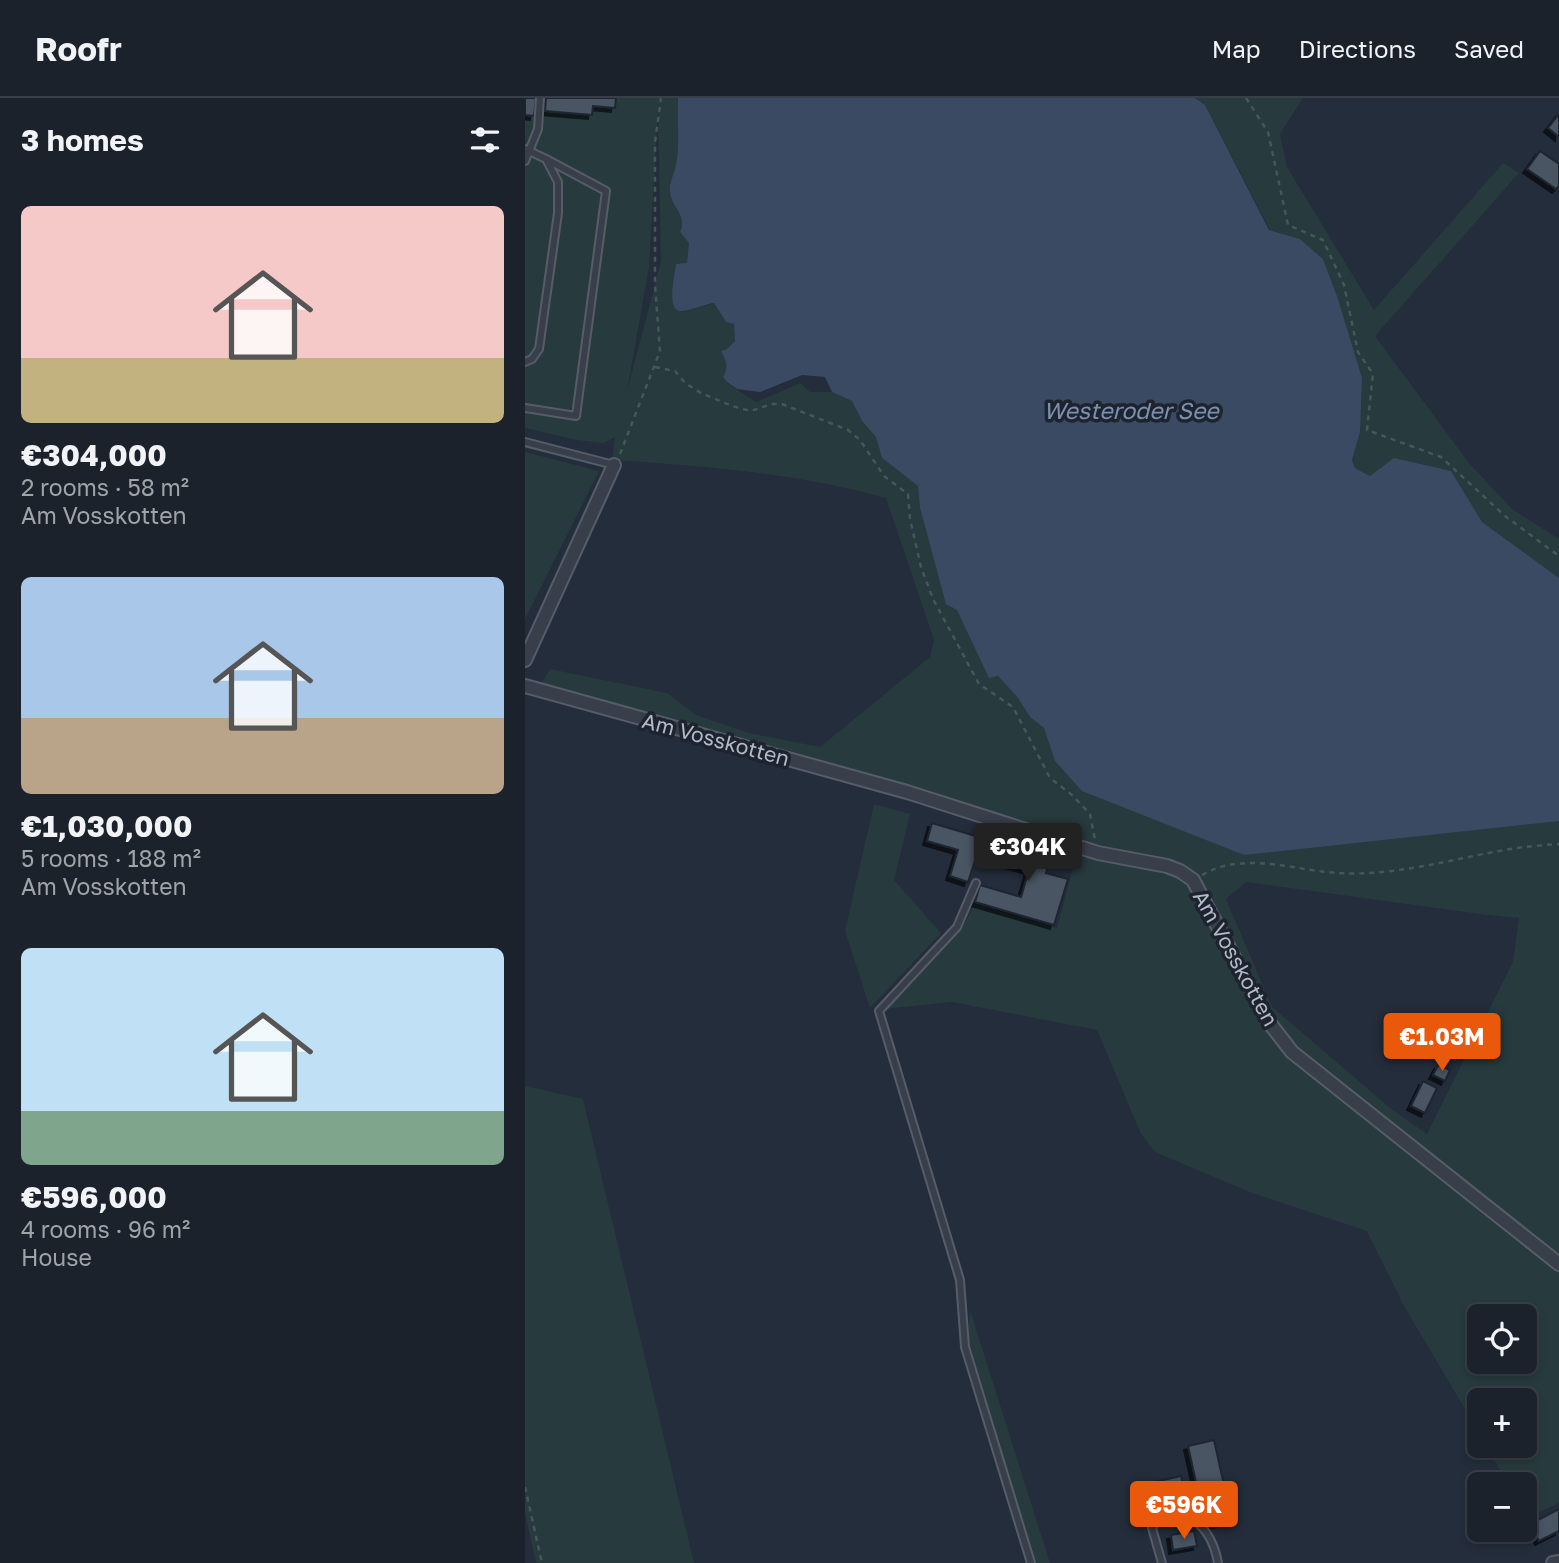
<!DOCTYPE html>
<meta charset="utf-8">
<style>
:root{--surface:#1b222c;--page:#242a34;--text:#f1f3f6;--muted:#a0a4a9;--line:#393f48;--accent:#ea580c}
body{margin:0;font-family:"Golos Text",sans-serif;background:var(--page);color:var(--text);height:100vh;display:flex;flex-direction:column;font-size:26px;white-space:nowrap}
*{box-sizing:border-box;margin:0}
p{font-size:23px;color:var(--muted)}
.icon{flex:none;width:38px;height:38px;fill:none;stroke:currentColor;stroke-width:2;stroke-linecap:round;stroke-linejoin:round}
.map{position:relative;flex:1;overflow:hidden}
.side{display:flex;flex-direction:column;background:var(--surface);width:525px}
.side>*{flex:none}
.fabs{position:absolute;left:942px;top:1206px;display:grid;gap:14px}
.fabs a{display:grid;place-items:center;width:70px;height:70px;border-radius:10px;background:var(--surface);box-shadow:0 4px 10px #0003,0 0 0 2px var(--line);font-size:35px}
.price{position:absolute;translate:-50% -60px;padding:0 16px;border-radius:7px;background:var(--accent);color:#fff;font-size:23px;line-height:46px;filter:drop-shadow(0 2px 4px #0008)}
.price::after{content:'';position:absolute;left:50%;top:42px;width:21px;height:16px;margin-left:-10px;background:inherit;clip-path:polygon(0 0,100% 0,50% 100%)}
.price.active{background:#222;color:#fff}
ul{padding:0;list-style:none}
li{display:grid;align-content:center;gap:14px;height:371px;padding:0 21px}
li span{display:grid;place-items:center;height:217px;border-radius:10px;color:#555}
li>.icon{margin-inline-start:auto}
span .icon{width:126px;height:126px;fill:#fffc;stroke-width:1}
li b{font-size:30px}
h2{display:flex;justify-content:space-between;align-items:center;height:84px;padding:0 21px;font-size:30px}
header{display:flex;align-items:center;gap:42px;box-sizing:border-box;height:98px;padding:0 35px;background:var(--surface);border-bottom:2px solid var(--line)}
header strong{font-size:33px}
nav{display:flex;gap:38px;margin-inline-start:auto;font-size:24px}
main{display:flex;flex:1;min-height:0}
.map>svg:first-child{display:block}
</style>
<header>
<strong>Roofr</strong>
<nav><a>Map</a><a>Directions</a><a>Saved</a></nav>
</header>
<main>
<section class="side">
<h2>3 homes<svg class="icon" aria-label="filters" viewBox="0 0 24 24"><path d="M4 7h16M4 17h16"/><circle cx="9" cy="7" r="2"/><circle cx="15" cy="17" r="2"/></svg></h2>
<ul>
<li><span style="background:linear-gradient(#f6c9c9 70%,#c2b280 0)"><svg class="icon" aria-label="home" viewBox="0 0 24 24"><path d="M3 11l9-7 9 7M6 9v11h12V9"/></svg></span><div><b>€304,000</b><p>2 rooms · 58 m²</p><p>Am Vosskotten</p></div></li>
<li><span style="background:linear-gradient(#a9c7e8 65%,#b9a48a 0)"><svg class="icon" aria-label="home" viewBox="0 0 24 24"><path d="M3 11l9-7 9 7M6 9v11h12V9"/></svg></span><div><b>€1,030,000</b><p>5 rooms · 188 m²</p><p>Am Vosskotten</p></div></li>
<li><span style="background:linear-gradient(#bfe0f5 75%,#7fa58c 0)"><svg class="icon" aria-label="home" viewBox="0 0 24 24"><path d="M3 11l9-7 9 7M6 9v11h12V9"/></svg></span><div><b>€596,000</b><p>4 rooms · 96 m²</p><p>House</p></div></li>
</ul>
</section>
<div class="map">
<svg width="1034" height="1465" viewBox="0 0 1034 1465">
<defs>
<filter id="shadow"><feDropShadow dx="-4" dy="4" stdDeviation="0" flood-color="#0009"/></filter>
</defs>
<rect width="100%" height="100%" fill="#242d3b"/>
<g fill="#273a3d" fill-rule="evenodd">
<path d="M0,0H153C152,21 155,46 151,67C149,76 144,85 145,94C146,109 163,118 155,134L164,145L157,214L189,205L201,224L209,226L210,243L202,251L196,253L201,263L202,285L231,304L275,285L285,294H307L327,303L337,323L351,339L357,360L393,388C398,456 437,517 464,579L473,578L493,600L505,619L519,630L530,663L1034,711V1405L1003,1419L999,1413V1386H983L961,1348H999V1302H954V1335L879,1208L842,1133L727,1095L630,1054L616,1036L572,932L427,904L359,911L440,825L449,806L532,830L549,766L528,753L534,737L11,594L25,571L142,595L171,617L224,635L295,649L405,559L409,542L361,400C273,375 178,368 87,362L90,339L79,345L51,342L0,330ZM133,12L136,164L102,293L124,169ZM721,784L962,817L994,820L988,864L902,1036L869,1013L747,909L701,801ZM954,1218H999V1264H954Z"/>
<polygon points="670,0 778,0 755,36 762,69 849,212 978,65 994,75 850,238 944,365 986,410 1034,441 1034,480 956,424 926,373 845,378 830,370 827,362 835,334 812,198 798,161 775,141 745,132 680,7"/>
<polygon points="0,354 74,373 0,521"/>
<polygon points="349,706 385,716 369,782 416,835 345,910 320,833"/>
<polygon points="0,988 58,1001 169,1465 11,1465 0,1415"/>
<polygon points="445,1212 525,1465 510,1465 443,1241"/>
</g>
<path fill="#3a4a63" d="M153,0H670L680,7L744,132L775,141L798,161L812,198L837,280L835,334L827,362L830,370L845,378L869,360L926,373L957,424L1034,480V723L719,757L557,693L530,663L519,630L505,619L493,600L473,578L464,580L432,512L421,506L395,410L393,388L357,360L351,339L337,323L327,303L307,294L300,279L277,277L235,294L212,291L202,284L198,279C204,268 201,263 196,253L202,251L210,243L209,226L201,224L189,205C180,206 162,214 155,213C141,212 150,176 151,166L162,165L164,145L155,134C163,118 146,109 145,94C144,85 149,76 151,67C155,46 152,21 153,0Z"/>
<g fill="#4a5463" stroke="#1f2632" stroke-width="2" filter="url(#shadow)">
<polygon points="0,0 11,0 9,18 0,17"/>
<polygon points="21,0 91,0 90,10 68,8 67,17 20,13"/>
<polygon points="1034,16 1034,39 1023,30"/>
<polygon points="1015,53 1034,66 1034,88 1031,91 1002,71"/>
<polygon points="407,725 464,742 459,759 452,757 443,784 425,778 433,752 402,743"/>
<polygon points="482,737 528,751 521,775 543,781 529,827 450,804 455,787 496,799 504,772 474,763"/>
<polygon points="913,967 925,972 920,983 908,977"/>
<polygon points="898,983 912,990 900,1015 886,1008"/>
<polygon points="689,1342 699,1387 673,1393 663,1348"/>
<polygon points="656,1378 662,1405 631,1412 625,1385"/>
<polygon points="700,1396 707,1422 680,1429 674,1402"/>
<polygon points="1034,1411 1034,1433 1014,1443 1005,1426"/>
<polygon points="669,1433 672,1448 648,1452 646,1437"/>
</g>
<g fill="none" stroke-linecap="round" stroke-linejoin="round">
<defs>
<g id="service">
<polyline points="0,51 21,61 33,84 33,115 14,251 7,261 0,264"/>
<polyline points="0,63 13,31 15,0"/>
<polyline points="0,310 51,318 81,93 21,61"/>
<polyline points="0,344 89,367"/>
<polyline points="451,785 432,829 354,913 435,1182 440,1249 506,1465"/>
<path d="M637,1465L627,1430L636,1417L652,1414C677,1421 689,1442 693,1465"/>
</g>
<g id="minor">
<polyline points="0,562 89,367"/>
<polyline points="0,588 382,694 573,755 642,768 655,773 668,782 743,923 767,954 1034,1166"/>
<polyline points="1028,1465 1034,1464"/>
</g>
</defs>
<use href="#service" stroke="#565d69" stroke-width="10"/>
<use href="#minor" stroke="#565d69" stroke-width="16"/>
<g stroke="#46575b" stroke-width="2.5" stroke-dasharray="5 5" stroke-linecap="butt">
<polyline points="721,0 743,34 763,127 798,142 819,187 833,254 848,276 842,332 916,359 980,418 1034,458"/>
<polyline points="130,269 150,273 160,285 176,295 207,308 226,313 247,306 257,306 323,332 335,342 359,378 383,396 385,421 396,469 408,501 454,586 488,609 525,680 547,697 565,716 570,742"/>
<polyline points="95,356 135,253 130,187 130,44 136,0"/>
<path d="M677,777C718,753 768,772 812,775C873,779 932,759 992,750C1005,748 1020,747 1034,746"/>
<polyline points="0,1389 17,1465"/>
</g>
<use href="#service" stroke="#383f4b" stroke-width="6"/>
<use href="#minor" stroke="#383f4b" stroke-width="12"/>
</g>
<g text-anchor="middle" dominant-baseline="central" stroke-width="7" stroke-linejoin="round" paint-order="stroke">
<g font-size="21" fill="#b3bac6" stroke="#1d2430">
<text transform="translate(191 641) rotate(15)">Am Vosskotten</text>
<text transform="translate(711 860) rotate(61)">Am Vosskotten</text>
</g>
<g font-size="23" font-style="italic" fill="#7c8fad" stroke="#1d2430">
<text x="606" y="312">Westeroder See</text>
</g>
</g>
</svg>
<div class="fabs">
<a><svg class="icon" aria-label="locate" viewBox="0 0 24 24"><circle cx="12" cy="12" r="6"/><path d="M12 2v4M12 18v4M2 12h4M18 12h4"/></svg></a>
<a>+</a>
<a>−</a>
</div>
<b class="price active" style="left:503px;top:785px">€304K</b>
<b class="price" style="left:917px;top:975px">€1.03M</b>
<b class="price" style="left:659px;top:1443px">€596K</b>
</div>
</main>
